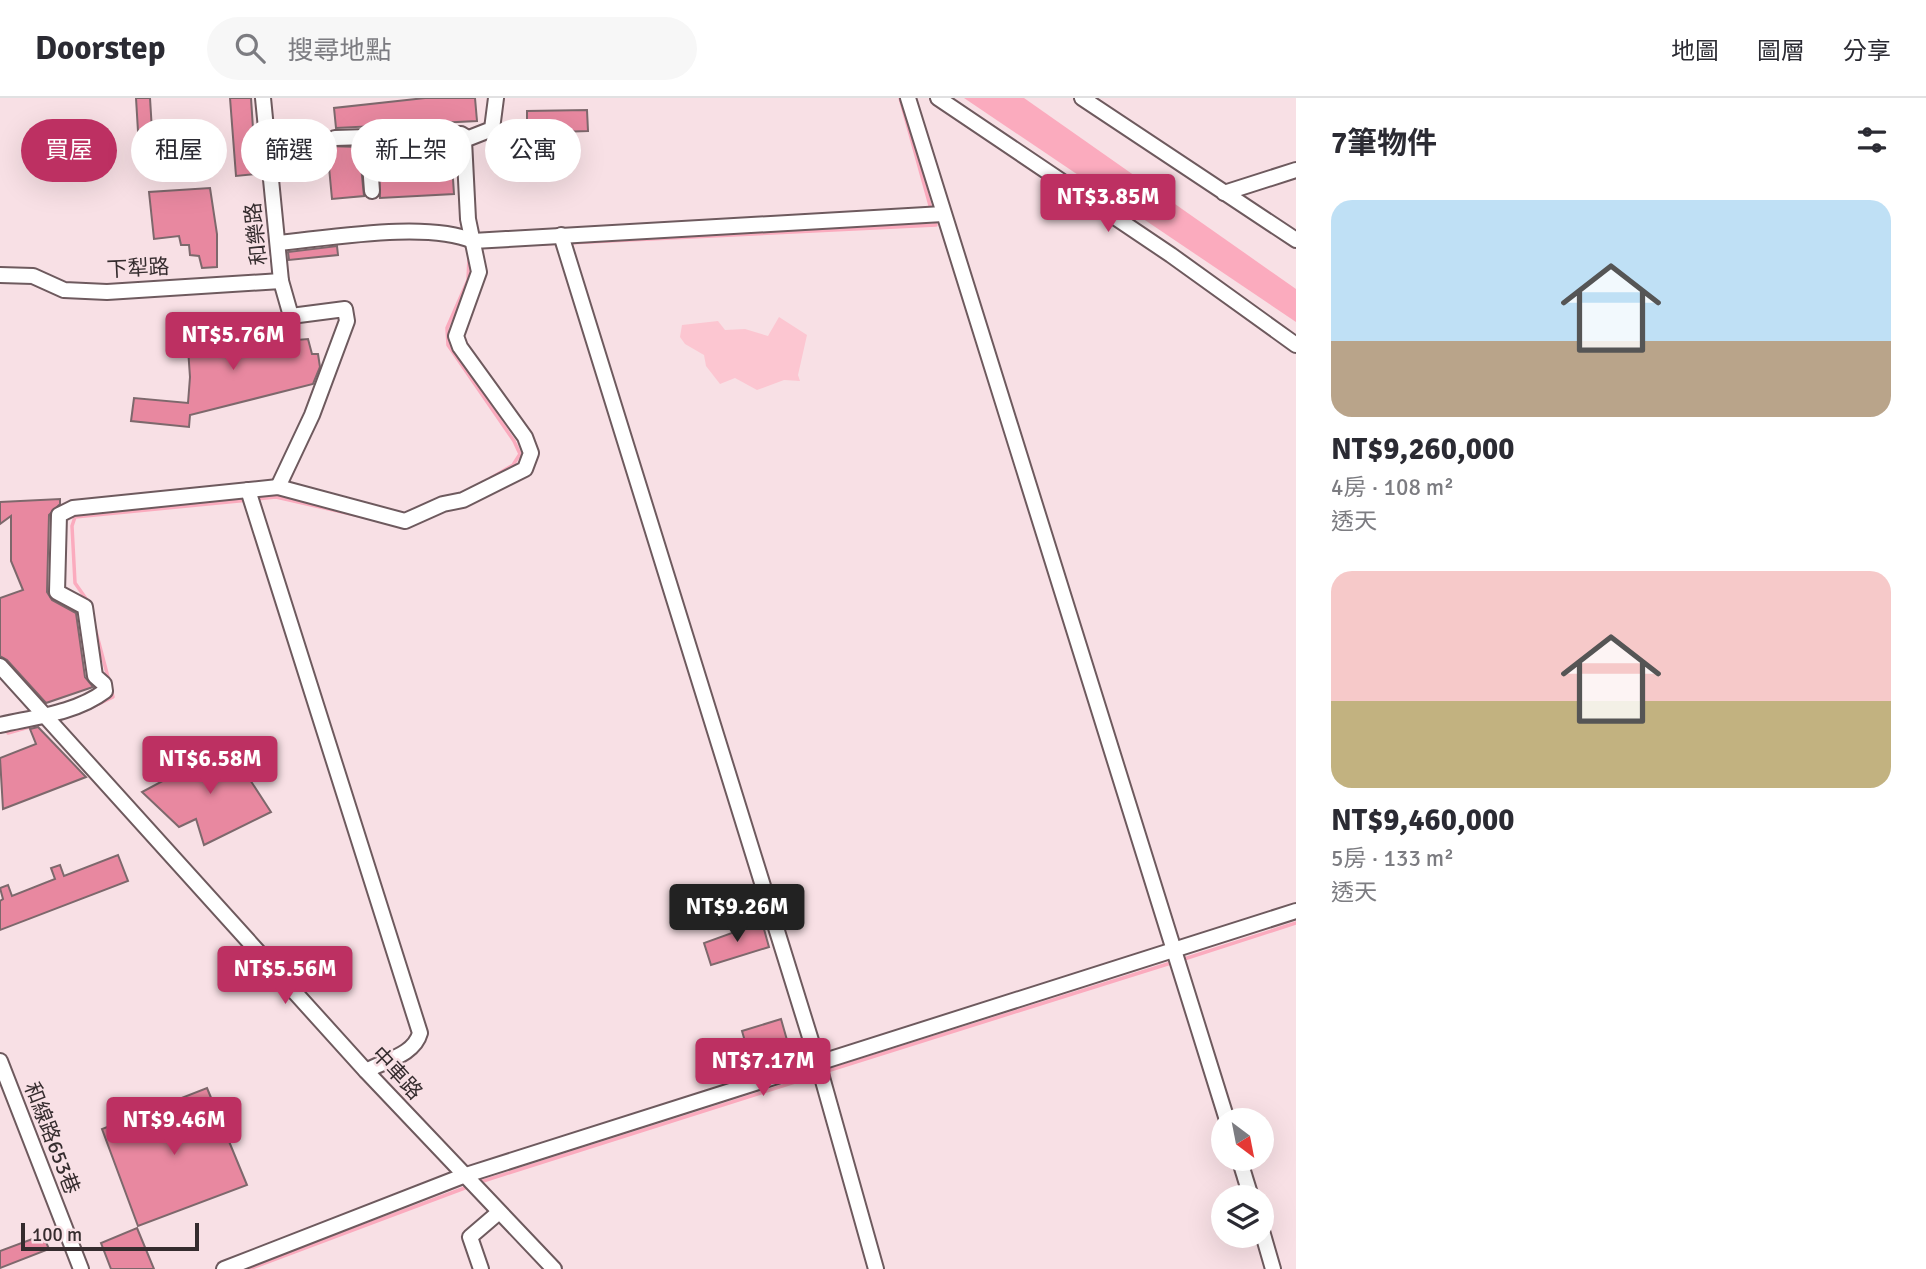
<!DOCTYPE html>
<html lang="zh-TW">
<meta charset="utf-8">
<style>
:root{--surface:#fff;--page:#f7f7f7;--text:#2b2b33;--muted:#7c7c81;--line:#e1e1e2;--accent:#bd3062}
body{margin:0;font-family:Signika,"Noto Sans TC",sans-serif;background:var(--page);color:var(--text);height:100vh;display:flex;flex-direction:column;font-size:26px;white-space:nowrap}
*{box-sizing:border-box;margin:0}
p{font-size:23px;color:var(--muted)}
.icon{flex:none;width:38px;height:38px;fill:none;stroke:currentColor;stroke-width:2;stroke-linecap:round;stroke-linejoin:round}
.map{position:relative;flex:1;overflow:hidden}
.details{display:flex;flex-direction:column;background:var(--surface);width:630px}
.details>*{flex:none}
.top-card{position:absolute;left:21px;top:21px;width:665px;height:63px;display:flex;gap:14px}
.needle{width:46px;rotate:148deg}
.controls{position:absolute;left:1211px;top:1010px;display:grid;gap:14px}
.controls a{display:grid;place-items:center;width:63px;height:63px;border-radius:50%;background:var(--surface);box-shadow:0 7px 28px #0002;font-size:35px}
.scale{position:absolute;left:21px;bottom:18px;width:178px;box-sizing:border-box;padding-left:7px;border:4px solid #352c2e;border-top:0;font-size:19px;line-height:24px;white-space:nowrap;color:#352c2e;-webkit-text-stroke:5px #f8e0e5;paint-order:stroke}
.price{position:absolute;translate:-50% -60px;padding:0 16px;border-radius:7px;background:var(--accent);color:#fff;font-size:23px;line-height:46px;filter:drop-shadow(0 2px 4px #0008)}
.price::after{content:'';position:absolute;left:50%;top:42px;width:21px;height:16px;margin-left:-10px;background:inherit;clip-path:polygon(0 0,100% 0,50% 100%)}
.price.current{background:#222;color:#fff}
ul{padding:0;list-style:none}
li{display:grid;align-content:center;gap:14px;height:371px;padding:0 35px}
li span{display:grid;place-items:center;height:217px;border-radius:21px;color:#555}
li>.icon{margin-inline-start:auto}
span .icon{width:126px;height:126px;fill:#fffc;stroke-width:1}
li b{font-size:30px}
h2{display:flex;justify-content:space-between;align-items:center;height:84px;padding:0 35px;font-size:30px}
.chip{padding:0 24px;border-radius:32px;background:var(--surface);box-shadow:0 7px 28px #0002;font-size:24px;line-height:63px}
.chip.current{background:var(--accent);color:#fff}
header{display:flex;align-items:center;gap:42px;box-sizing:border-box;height:98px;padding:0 35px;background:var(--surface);border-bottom:2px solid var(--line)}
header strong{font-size:33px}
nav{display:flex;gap:38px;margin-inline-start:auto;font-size:24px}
.search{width:490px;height:63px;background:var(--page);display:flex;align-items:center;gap:18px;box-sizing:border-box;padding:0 24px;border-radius:38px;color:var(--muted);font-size:26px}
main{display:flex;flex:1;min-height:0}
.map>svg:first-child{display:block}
</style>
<header>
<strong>Doorstep</strong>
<div class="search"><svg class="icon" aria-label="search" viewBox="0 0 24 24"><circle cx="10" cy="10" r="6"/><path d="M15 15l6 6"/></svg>搜尋地點</div>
<nav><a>地圖</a><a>圖層</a><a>分享</a></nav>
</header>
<main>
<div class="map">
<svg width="1296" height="1171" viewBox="0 0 1296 1171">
<rect width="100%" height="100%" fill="#f8e0e5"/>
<polygon fill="#fcc6d1" points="779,219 807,237 798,277 800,283 784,282 757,292 735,280 720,286 706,268 704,257 685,246 680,239 682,227 718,223 725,232 745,231 768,238"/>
<polygon fill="#fbabbe" points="964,0 1024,0 1296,191 1296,224"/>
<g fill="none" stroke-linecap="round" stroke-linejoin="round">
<g stroke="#fbabbe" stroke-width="3.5">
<polyline points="900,0 931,111"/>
<polyline points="568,145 936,127 934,122"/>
<polyline points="543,146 560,145"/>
<polyline points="469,159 468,182 447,230 448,247 514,343 520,356 513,367 491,380"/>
<polyline points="256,401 276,399 399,427"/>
<polyline points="417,424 451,410"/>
<polyline points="89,505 75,485 72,428 75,419 249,402"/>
<polyline points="95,530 109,583"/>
<polyline points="84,613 113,599 111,591"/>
<polyline points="8,635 43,625"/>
<polyline points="1181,862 1296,825"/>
<polyline points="824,974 1174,864"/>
<polyline points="477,1085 817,977"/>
<polyline points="249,1171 470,1088"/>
</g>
</g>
<g fill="#e888a0" stroke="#7d686c" stroke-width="2">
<polygon points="136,0 150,0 153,49 139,50"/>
<polygon points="230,0 251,0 256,76 236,78"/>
<polygon points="425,0 475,0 477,23 336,30 334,10"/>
<polygon points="587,12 588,33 527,35 527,13"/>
<polygon points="454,46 455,66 452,66 454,96 380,100 378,48"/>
<polygon points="327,48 359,49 364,98 332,101"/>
<polygon points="210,90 217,136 217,169 202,170 199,158 190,157 189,147 181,147 179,138 154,141 149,94"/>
<polygon points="337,148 338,157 289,162 288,154"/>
<polygon points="208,221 209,239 281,228 284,243 308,241 312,256 318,256 320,269 313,286 190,317 189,329 131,323 134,300 188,305 190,279 186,222"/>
<polygon points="60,401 60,406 49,417 47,494 52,502 76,515 85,579 93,589 46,605 7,562 0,558 0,500 23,492 11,463 11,418 0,426 0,404"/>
<polygon points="38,629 86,679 3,711 0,660 36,646 30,631"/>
<polygon points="228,648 271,714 204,747 196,721 179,729 142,694"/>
<polygon points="118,757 128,783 0,832 0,803 3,801 0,790 8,787 12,798 55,781 51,770 60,767 64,778"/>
<polygon points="762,824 769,849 711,867 704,845"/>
<polygon points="781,921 791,956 752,968 742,933"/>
<polygon points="207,990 247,1087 138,1128 102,1031"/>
<polygon points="137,1130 154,1171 111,1171 101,1145"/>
<polygon points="43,1137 49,1151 0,1170 0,1153"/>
</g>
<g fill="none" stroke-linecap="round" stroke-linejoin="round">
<defs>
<g id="minor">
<polyline points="263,0 281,183 291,218 345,211 347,223 312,317 278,389"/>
<polyline points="908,0 1227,1022"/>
<polyline points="938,0 1171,157 1296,247"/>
<polyline points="1082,0 1296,142"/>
<polyline points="368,39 372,93"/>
<polyline points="335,40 461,36 466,39"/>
<polyline points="1224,95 1296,72"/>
<polyline points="561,137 818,965 876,1171"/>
<path d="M278,145C330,140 427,123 473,143L943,116"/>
<polyline points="0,177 33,178 64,192 107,194 281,183"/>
<path d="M248,392L420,935C414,957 386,962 366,973"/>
<polyline points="0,568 366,973 554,1171"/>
<path d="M0,627C35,619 76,615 105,593L104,586L95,578L85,509L57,494L59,417L73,410L278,389L405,423L443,406L463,402L525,371L531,355L525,339L460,249L456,238L479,174L468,121L464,42L492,31L496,0"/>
<polyline points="0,963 81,1171"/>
<polyline points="1239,1060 1251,1099"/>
<polyline points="1262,1133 1273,1171"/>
<polyline points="224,1171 463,1078 1296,813"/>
<polyline points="481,1171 470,1139 498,1115"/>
</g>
</defs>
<use href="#minor" stroke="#6e5a5e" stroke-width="18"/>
<use href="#minor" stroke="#fff" stroke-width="14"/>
</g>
<g text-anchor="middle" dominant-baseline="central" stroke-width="5" stroke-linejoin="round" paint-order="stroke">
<g font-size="21" fill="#352c2e" stroke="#f8e0e5">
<text transform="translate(256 136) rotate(-96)">和樂路</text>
<text transform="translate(138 170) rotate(-3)">下犁路</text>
<text transform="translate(397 975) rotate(47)">中車路</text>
<text transform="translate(52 1040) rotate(69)">和線路653巷</text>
</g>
</g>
</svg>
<div class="controls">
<a><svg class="needle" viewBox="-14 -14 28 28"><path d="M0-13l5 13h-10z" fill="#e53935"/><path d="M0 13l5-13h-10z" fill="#7c7c81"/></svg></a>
<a><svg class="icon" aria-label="layers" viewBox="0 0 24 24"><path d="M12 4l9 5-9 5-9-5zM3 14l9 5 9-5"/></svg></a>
</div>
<div class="scale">100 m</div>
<b class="price" style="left:1108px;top:136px">NT$3.85M</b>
<b class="price" style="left:233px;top:274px">NT$5.76M</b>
<b class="price" style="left:210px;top:698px">NT$6.58M</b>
<b class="price current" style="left:737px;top:846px">NT$9.26M</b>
<b class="price" style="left:285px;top:908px">NT$5.56M</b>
<b class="price" style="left:763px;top:1000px">NT$7.17M</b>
<b class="price" style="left:174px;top:1059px">NT$9.46M</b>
<div class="top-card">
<a class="chip current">買屋</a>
<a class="chip">租屋</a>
<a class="chip">篩選</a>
<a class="chip">新上架</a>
<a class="chip">公寓</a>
</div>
</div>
<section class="details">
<h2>7筆物件<svg class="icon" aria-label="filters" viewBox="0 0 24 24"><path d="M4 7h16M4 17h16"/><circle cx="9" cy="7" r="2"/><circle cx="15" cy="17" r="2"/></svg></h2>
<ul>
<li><span style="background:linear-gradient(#bfe0f5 65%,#b9a48a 0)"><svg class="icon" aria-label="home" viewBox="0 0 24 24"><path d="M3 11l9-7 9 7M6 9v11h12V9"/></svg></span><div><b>NT$9,260,000</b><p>4房 · 108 m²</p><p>透天</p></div></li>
<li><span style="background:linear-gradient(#f6c9c9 60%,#c2b280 0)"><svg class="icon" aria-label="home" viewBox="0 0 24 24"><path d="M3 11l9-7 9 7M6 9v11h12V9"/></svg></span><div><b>NT$9,460,000</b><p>5房 · 133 m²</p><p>透天</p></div></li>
</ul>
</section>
</main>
